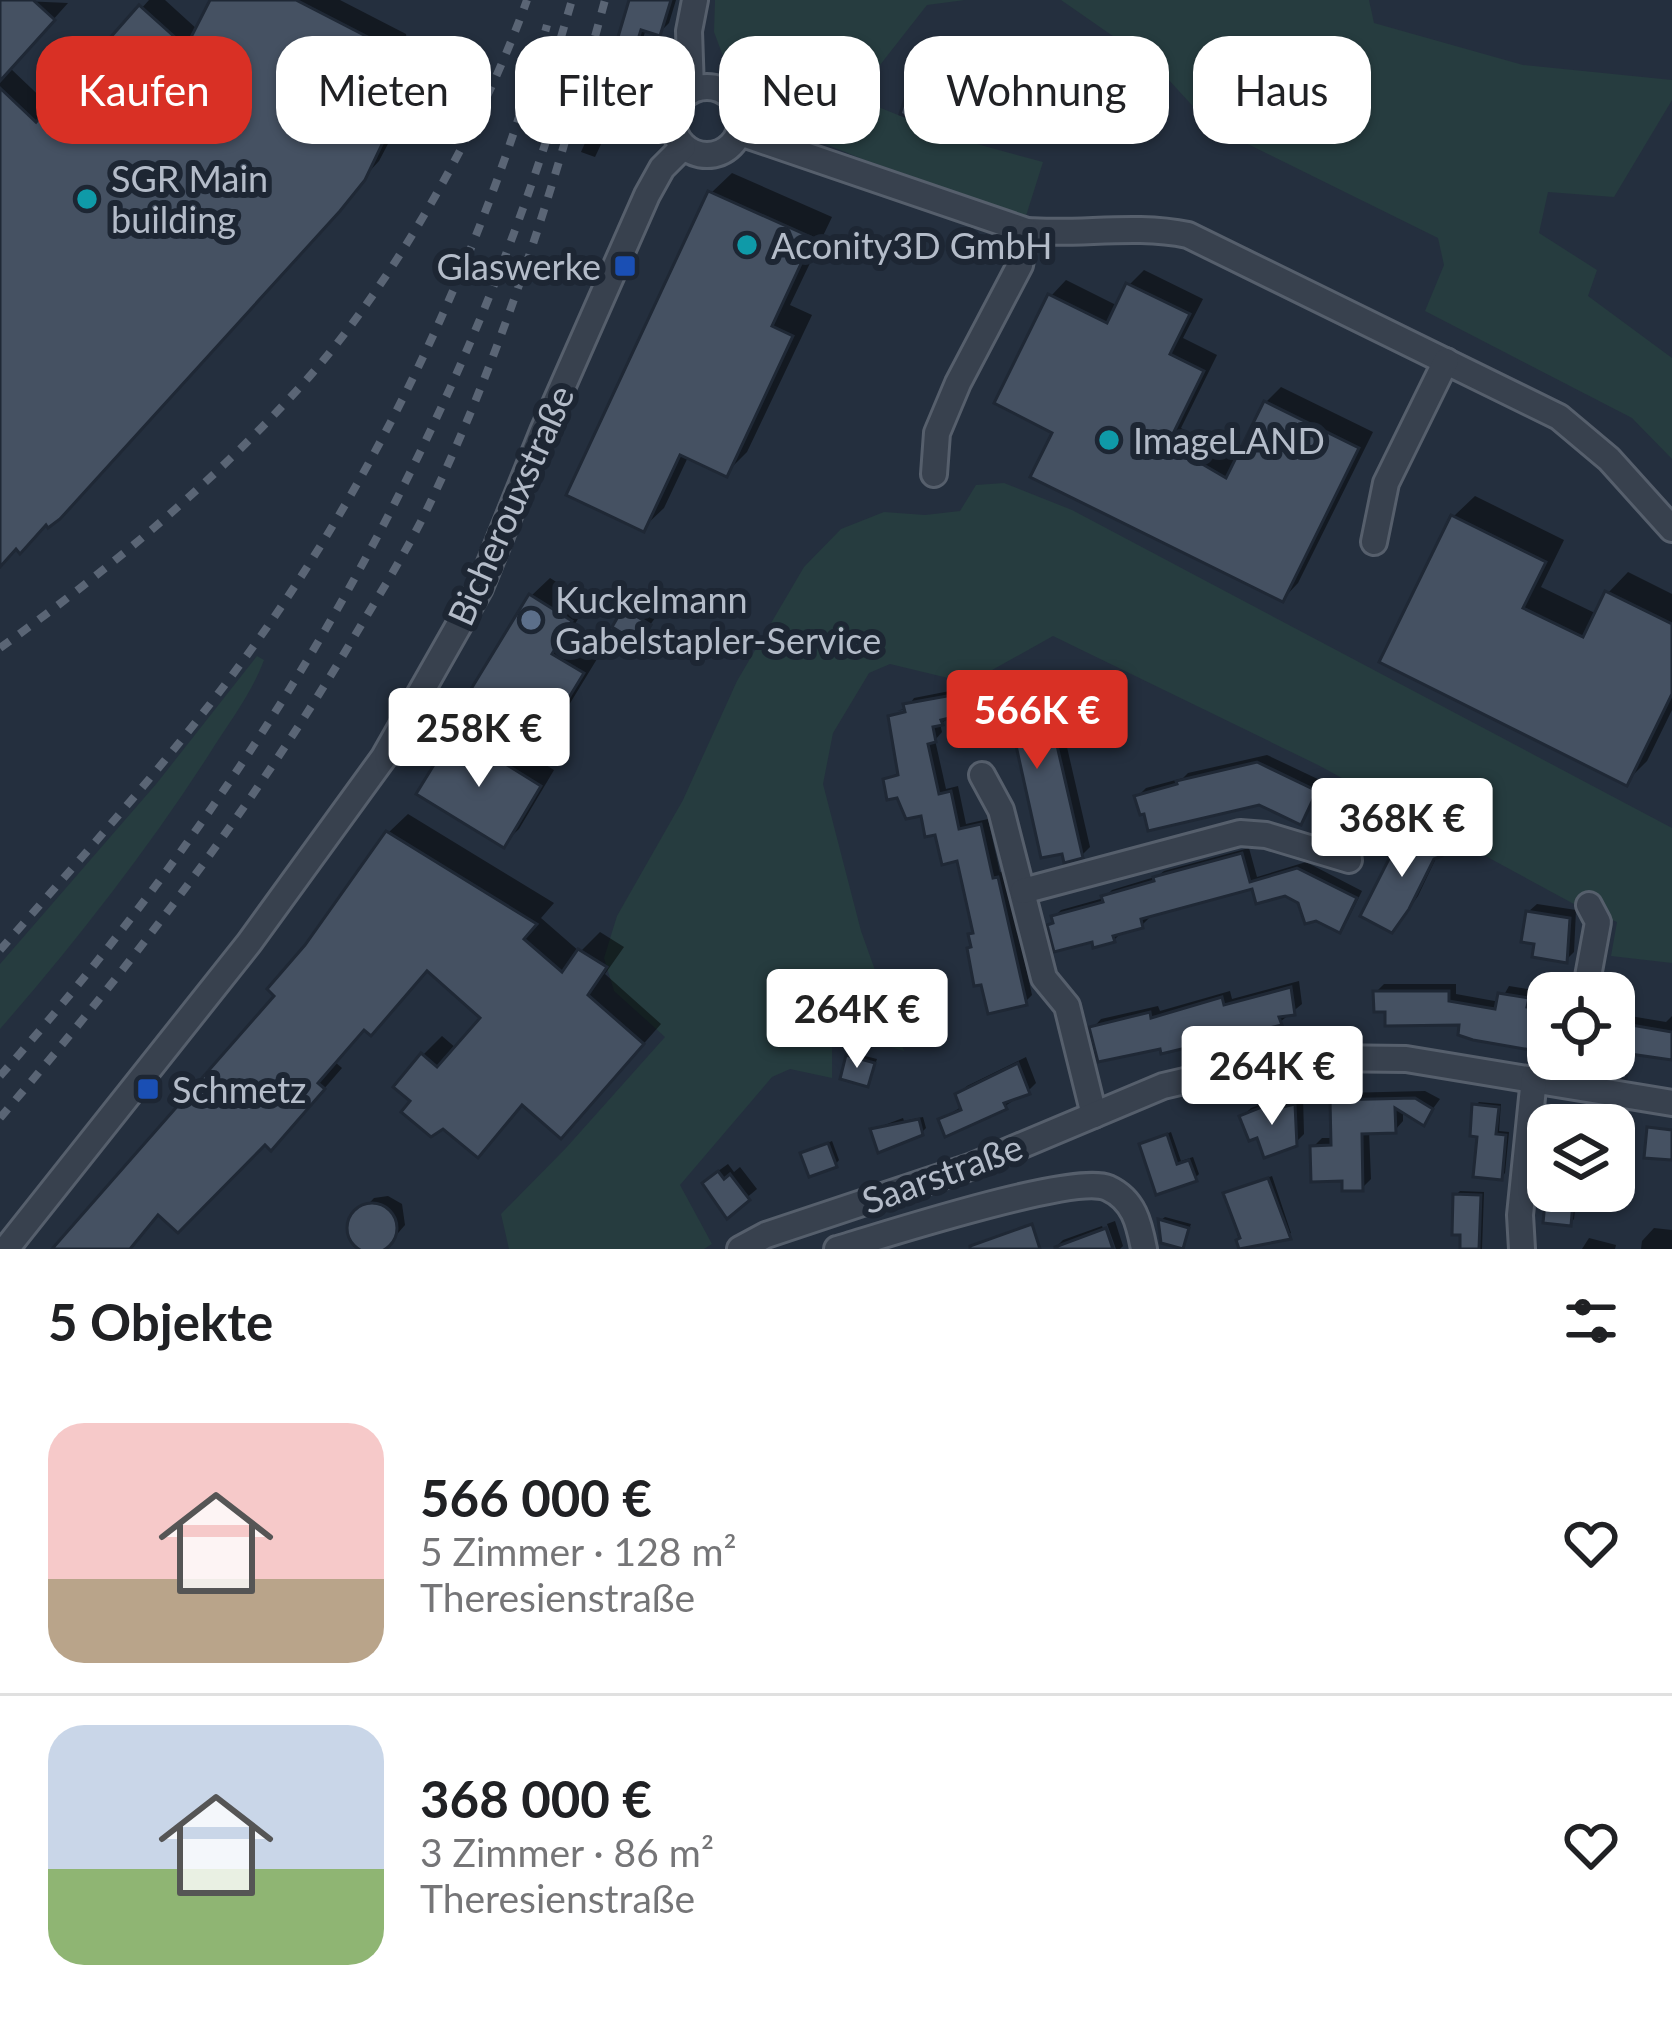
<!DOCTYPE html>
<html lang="de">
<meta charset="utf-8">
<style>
:root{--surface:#fff;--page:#f6f6f6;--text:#202124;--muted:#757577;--line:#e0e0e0;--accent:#d93025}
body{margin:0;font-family:Lato,sans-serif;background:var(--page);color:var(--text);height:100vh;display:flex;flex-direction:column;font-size:45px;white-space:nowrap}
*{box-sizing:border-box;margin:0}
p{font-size:39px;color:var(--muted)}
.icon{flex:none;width:66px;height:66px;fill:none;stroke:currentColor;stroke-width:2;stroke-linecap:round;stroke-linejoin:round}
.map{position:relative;height:1249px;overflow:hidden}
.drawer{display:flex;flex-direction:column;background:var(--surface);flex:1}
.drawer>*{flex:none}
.hud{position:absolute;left:36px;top:36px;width:1602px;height:108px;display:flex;gap:24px}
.fabs{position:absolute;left:1527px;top:972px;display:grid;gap:24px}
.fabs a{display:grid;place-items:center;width:108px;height:108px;border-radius:24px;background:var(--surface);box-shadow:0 3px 9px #0004;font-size:60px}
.price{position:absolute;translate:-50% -102px;padding:0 27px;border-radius:12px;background:#fff;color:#222;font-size:39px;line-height:78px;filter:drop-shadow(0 3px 6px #0008)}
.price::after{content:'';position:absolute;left:50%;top:72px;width:36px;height:27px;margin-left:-18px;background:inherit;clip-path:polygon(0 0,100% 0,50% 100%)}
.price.selected{background:var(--accent);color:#fff}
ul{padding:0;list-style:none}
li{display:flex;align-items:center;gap:36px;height:300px;padding:0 48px}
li+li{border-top:3px solid var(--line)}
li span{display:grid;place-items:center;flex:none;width:336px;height:240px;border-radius:36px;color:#555}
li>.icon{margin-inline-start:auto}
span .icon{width:144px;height:144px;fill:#fffc;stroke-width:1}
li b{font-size:51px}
h2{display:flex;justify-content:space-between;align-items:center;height:144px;padding:0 48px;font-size:51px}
.pill{padding:0 42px;border-radius:36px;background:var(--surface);box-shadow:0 3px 9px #0004;font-size:42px;line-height:108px}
.pill.selected{background:var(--accent);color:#fff}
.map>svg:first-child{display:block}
</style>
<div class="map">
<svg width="1672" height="1249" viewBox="0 0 1672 1249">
<rect width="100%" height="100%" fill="#242f3e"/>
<g fill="#263c3f">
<polygon points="715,0 965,0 927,5 873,74 846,94 955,138 1043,162 1026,216 862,159 794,131 765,113 750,88 729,72 714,32"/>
<polygon points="1061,0 1369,0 1374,23 1523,65 1672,80 1672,100 1614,197 1548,192 1539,233 1597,270 1588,296 1672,358 1672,459 1632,418 1425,311 1444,265 1438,238 1211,126 1156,66"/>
<polygon points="1004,483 1072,510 1672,828 1672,963 1611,956 1617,922 1572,903 1318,765 1053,636 969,683 890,664 869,673 833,733 823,784 861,931 904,1051 832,1029 832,1078 790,1069 772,1077 680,1185 712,1244 704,1249 509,1249 501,1214 566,1148 665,1037 614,991 604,958 617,916 683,800 737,681 804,567 841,529 884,512 925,515 960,511 976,485"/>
<path d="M257,656L264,660C251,695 228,724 208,756C146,852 75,943 0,1029V964L157,783Z"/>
</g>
<g fill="#0007">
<polygon points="0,0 68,3 10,68 52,108 149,0 165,0 198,30 214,0 340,0 406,34 407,41 377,109 400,121 379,161 46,522 0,564"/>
<polygon points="632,0 676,0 669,23 659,33 646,29 620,110 611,119"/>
<polygon points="978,39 1072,71 1060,108 1044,123 953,93 926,120 921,62 936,47 962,56"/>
<polygon points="589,134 604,138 595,157 581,152"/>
<polygon points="732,173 832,217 790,305 812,315 747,452 726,473 689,455 664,508 643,528 711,193"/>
<polygon points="1144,270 1203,299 1183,338 1217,355 1181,428 1238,461 1266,402 1281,387 1373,432 1298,583 1283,599 1056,431 1051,296 1066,280 1118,306 1129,285"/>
<polygon points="1475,496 1564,540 1541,587 1597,614 1608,593 1628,572 1672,594 1672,710 1647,761 1626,782 1383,661 1454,516"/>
<polygon points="550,578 588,602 569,634 600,654 558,723 539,741 531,596"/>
<polygon points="635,600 658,614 639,640 626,610"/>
<polygon points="1021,681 1022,685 1035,682 1045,725 1061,721 1090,847 1082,855 1013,720 977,697 985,688"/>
<polygon points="965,688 968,705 940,724 942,732 935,740 946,789 958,786 966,824 988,819 1000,872 1005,871 1032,995 1025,1002 973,946 976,930 959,858 923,813 886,780 901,771 891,717 919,706 897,711 907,708 914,698"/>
<polygon points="471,719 554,770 519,829 503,844 456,734"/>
<polygon points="1267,755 1324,782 1300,822 1259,801 1138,796 1146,788 1183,778 1188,773"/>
<polygon points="408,814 554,903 541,918 580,952 600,932 624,947 605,974 661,1024 580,1116 524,1102 414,1101 423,1055 442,1036 457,1049 485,1018 428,968 366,1027 335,1062 342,1068 290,1128 159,1213 130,1249 56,1249 279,996 307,947 388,833"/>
<polygon points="1432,821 1455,833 1438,854 1418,896 1401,920 1400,843 1409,834 1417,837"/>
<polygon points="1249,848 1257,877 1306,862 1362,891 1346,923 1339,930 1301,901 1254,885 1148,914 1149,918 1142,925 1121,933 1114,940 1094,938 1055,921 1054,917 1061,910 1104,898 1112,890 1158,876 1164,871"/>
<polygon points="1537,904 1576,910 1574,952 1566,960 1538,941 1528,912"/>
<polygon points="1299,981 1302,1004 1280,1022 1093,1028 1101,1019 1158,1006 1160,1011 1230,991 1232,999"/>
<polygon points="1384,984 1456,984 1456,994 1500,1002 1509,986 1553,993 1548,993 1548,1050 1463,1022 1388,1009 1376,992"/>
<polygon points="1624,1015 1666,1022 1672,1016 1672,1057 1637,1052 1628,1061 1614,1059 1615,1023"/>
<polygon points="853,1053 877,1059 868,1084 849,1057"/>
<polygon points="1026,1057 1036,1083 1028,1091 1005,1106 941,1119 963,1106 959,1094 967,1086"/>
<polygon points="1425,1091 1440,1099 1423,1122 1403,1110 1403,1121 1395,1130 1369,1131 1371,1179 1362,1188 1345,1178 1313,1147 1322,1138 1334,1138 1333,1101 1342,1093"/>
<polygon points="1281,1097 1283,1102 1303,1097 1304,1134 1295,1143 1242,1117 1251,1108"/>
<polygon points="1479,1102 1501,1104 1499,1131 1509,1132 1505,1173 1501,1177 1480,1134 1475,1106"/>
<polygon points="1573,1111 1612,1118 1611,1125 1568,1125"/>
<polygon points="923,1117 926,1128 921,1133 874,1129 903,1118 904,1121"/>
<polygon points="1171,1132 1181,1161 1193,1157 1199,1174 1195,1178 1142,1144"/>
<polygon points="832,1141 839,1160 835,1165 804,1154"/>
<polygon points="728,1164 734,1172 740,1167 757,1189 727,1214 714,1174"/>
<polygon points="1272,1176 1291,1233 1241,1247 1226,1194"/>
<polygon points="1460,1191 1484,1192 1482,1249 1463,1249 1456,1195"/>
<polygon points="1549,1191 1577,1191 1574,1219 1570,1223"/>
<polygon points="388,1196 402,1204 405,1225 385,1248 364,1249 352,1240 350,1224 374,1198"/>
<polygon points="1165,1217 1191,1224 1182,1246 1161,1220"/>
<polygon points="1115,1221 1123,1246 1120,1249 1116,1249 1107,1224"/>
<polygon points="1102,1226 1110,1249 1054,1249 1063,1240"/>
<polygon points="1654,1228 1672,1230 1672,1249 1641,1249 1642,1241"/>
<polygon points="1589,1238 1616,1245 1615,1249 1582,1249"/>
</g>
<g fill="#455162" stroke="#1f2835" stroke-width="3">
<polygon points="0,0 33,0 55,20 0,81"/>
<polygon points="210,0 296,0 391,49 393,58 364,125 386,136 365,180 340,211 60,519 48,528 46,525 20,554 16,549 0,567 0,88 36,122 139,5 186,47"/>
<polygon points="629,0 671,0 660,36 641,30 612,123 594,118"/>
<polygon points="960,53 1058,86 1045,127 947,95 943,108 933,104 927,124 900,114 918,60 953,73"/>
<polygon points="708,191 813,238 772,326 793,336 727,477 680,455 644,532 566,495"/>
<polygon points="1126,283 1190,314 1170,354 1204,371 1168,444 1226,478 1264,401 1359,448 1283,602 1030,477 1052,433 994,403 1048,294 1107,323"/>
<polygon points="1451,515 1546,562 1523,608 1583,637 1605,591 1672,624 1672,694 1627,786 1379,662"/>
<polygon points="529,594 572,621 552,654 584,673 540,745 465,699"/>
<polygon points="623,608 651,625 640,644 612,627"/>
<polygon points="1013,687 1014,692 1027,689 1037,732 1053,728 1083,858 1064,863 1062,854 1041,858 1011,723 980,725 974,696"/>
<polygon points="958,694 962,715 941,720 943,725 933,727 936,742 928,744 939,794 951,791 959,829 981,824 993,878 998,877 1027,1005 988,1014 981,985 974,986 967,948 971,947 968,934 973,933 957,861 942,865 935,835 925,837 921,816 906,819 897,798 887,800 883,779 898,775 888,716 905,712 903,704"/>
<polygon points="454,732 541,786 504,848 416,794"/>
<polygon points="1257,762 1317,791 1301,825 1259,805 1148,831 1144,814 1140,815 1134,796 1177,784 1176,781"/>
<polygon points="1421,829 1448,843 1442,856 1434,859 1409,909 1392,933 1360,916 1398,841 1405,845"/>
<polygon points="386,831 537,924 524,939 562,972 578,949 607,967 588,995 644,1044 561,1139 522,1105 478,1158 443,1129 431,1137 401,1112 410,1101 393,1087 421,1053 437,1067 480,1018 427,971 371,1036 364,1030 318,1083 325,1089 271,1151 265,1145 178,1233 158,1215 130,1249 52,1249 274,996 267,989 305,945"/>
<polygon points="1242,853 1250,882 1297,868 1357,898 1340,933 1316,921 1305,924 1298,903 1285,896 1256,904 1252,889 1141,919 1143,928 1113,936 1115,942 1093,948 1092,942 1054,952 1047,925 1053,923 1051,916 1103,902 1101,896 1154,881 1153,877"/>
<polygon points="1526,911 1570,918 1567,963 1532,957 1534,944 1521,942"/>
<polygon points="1291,987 1295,1015 1279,1017 1282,1025 1161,1054 1160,1049 1098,1062 1089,1027 1150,1012 1151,1018 1222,997 1224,1005"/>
<polygon points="1373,991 1449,991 1449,1001 1495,1009 1498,993 1529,998 1527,1007 1548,1010 1548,1053 1473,1040 1458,1035 1459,1025 1385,1026 1385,1012 1374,1012"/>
<polygon points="1614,1022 1672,1032 1672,1060 1630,1054 1626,1079 1614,1077"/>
<polygon points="846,1055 875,1063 868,1087 840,1079"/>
<polygon points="1018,1063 1030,1094 1004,1103 1007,1109 945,1137 938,1119 961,1110 955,1094"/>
<polygon points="1415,1098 1433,1109 1424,1126 1395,1108 1396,1133 1362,1134 1363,1191 1342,1191 1342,1181 1311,1182 1310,1146 1331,1145 1330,1100"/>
<polygon points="1272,1103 1274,1109 1295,1104 1297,1146 1264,1158 1257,1138 1249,1141 1239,1116"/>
<polygon points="1472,1104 1499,1107 1496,1134 1506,1135 1502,1180 1473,1177 1477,1137 1470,1136"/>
<polygon points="919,1119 923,1135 878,1153 870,1129"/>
<polygon points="1647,1127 1672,1130 1672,1160 1644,1158"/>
<polygon points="1167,1134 1177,1164 1189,1160 1197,1181 1156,1195 1139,1144"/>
<polygon points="828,1143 837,1167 809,1177 800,1153"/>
<polygon points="718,1171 724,1179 730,1174 750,1200 727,1219 702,1183"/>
<polygon points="1268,1178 1291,1239 1239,1249 1236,1240 1240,1238 1223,1193"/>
<polygon points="1546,1191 1574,1191 1571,1226 1543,1223"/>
<polygon points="1453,1194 1481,1195 1479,1249 1460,1249 1460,1235 1452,1235"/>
<circle cx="372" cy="1228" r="25"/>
<polygon points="1158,1219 1189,1228 1183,1249 1161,1243"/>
<polygon points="1032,1224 1040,1249 970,1249 970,1246"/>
<polygon points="1106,1228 1113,1249 1055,1249 1055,1247"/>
</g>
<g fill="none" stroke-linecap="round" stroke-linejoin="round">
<defs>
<g id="minor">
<circle cx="707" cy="121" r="34"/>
<polyline points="691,90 689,31 695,0"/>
<path d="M740,133L1027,231C1082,235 1135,224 1188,235L1559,417L1609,459L1672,529"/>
<polyline points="934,474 937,433 958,383 1020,265 1027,231"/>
<polyline points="1374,542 1386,483 1446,361"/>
<polyline points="982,775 1001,810 1044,978 1067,1006 1094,1115"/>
<polyline points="1023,891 1240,833 1266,835 1349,860"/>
<polyline points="1585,993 1598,922 1589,905"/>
<polyline points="1571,1085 1574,1059"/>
<polyline points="6,1249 249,943 384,757 480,588 543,431 647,195 662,168 683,147"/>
<polyline points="740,1249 766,1235 970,1167 1163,1086 1240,1068 1323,1058 1406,1059 1672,1103"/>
<path d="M837,1249C882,1236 1074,1173 1108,1188C1134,1200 1139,1223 1144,1249"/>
<polyline points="1522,1249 1520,1215 1534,1078"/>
</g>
</defs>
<use href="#minor" stroke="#565f6c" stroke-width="30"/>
<use href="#minor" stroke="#38414e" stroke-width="24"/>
<g stroke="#5a6575" stroke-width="8" stroke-dasharray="12 12" stroke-linecap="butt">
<polyline points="554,61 572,0"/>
<path d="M0,648C110,569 218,479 309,377C396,279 483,123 527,0"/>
<path d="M0,950C98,839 200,727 283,604C401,428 490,229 547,25"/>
<path d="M0,1076C265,779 468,427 576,43"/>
<path d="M0,1118C129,968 250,811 351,642C379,595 409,548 432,499C508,340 559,170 605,0"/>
</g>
</g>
<g fill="#0f9aa8" stroke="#1d2633" stroke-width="4.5">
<circle cx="87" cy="199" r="12"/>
<circle cx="747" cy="245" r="12"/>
<circle cx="1109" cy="440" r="12"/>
</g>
<g fill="#1a4fb4" stroke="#1d2633" stroke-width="4.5">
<rect x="613" y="254" width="24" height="24" rx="6"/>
<rect x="136" y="1077" width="24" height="24" rx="6"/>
</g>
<circle fill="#5c6f8a" stroke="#1d2633" stroke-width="4.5" cx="531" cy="620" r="12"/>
<g text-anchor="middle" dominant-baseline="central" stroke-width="12" stroke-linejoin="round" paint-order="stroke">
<g font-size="36" fill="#b4bcc9" stroke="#1d2633" text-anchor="start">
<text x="111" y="178">SGR Main<tspan x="111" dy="41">building</tspan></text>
<text x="771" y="245">Aconity3D GmbH</text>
<text x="601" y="266" text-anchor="end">Glaswerke</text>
<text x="1133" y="440">ImageLAND</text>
<text x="555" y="599">Kuckelmann<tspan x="555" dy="41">Gabelstapler-Service</tspan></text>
<text x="172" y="1089">Schmetz</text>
</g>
<g font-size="36" fill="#b4bcc9" stroke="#1d2633">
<text transform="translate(510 505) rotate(-66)">Bicherouxstraße</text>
<text transform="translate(942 1173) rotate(-20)">Saarstraße</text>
</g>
</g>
</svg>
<div class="fabs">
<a><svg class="icon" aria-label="locate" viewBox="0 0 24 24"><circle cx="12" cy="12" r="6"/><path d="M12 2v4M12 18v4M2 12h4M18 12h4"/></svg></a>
<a><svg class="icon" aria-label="layers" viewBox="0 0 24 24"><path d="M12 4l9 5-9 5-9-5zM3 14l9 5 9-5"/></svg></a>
</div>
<b class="price selected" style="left:1037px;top:772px">566K €</b>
<b class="price" style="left:479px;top:790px">258K €</b>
<b class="price" style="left:1402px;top:880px">368K €</b>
<b class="price" style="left:857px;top:1071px">264K €</b>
<b class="price" style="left:1272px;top:1128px">264K €</b>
<div class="hud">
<a class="pill selected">Kaufen</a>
<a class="pill">Mieten</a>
<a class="pill">Filter</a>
<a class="pill">Neu</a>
<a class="pill">Wohnung</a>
<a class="pill">Haus</a>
</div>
</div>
<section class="drawer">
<h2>5 Objekte<svg class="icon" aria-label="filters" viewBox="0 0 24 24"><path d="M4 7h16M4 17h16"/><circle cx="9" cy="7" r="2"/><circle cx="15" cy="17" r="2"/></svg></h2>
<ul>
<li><span style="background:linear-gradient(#f6c9c9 65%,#b9a48a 0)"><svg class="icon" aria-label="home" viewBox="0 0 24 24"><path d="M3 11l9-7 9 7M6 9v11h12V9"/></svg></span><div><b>566 000 €</b><p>5 Zimmer · 128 m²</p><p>Theresienstraße</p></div><svg class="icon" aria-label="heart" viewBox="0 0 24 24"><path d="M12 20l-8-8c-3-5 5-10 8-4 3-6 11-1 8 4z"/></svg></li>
<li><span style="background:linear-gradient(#c9d6e8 60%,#8fb573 0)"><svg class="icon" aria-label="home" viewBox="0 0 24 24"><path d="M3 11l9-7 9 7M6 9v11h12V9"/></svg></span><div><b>368 000 €</b><p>3 Zimmer · 86 m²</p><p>Theresienstraße</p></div><svg class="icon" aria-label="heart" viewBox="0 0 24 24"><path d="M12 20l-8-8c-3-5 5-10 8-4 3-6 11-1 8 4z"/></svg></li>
</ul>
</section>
